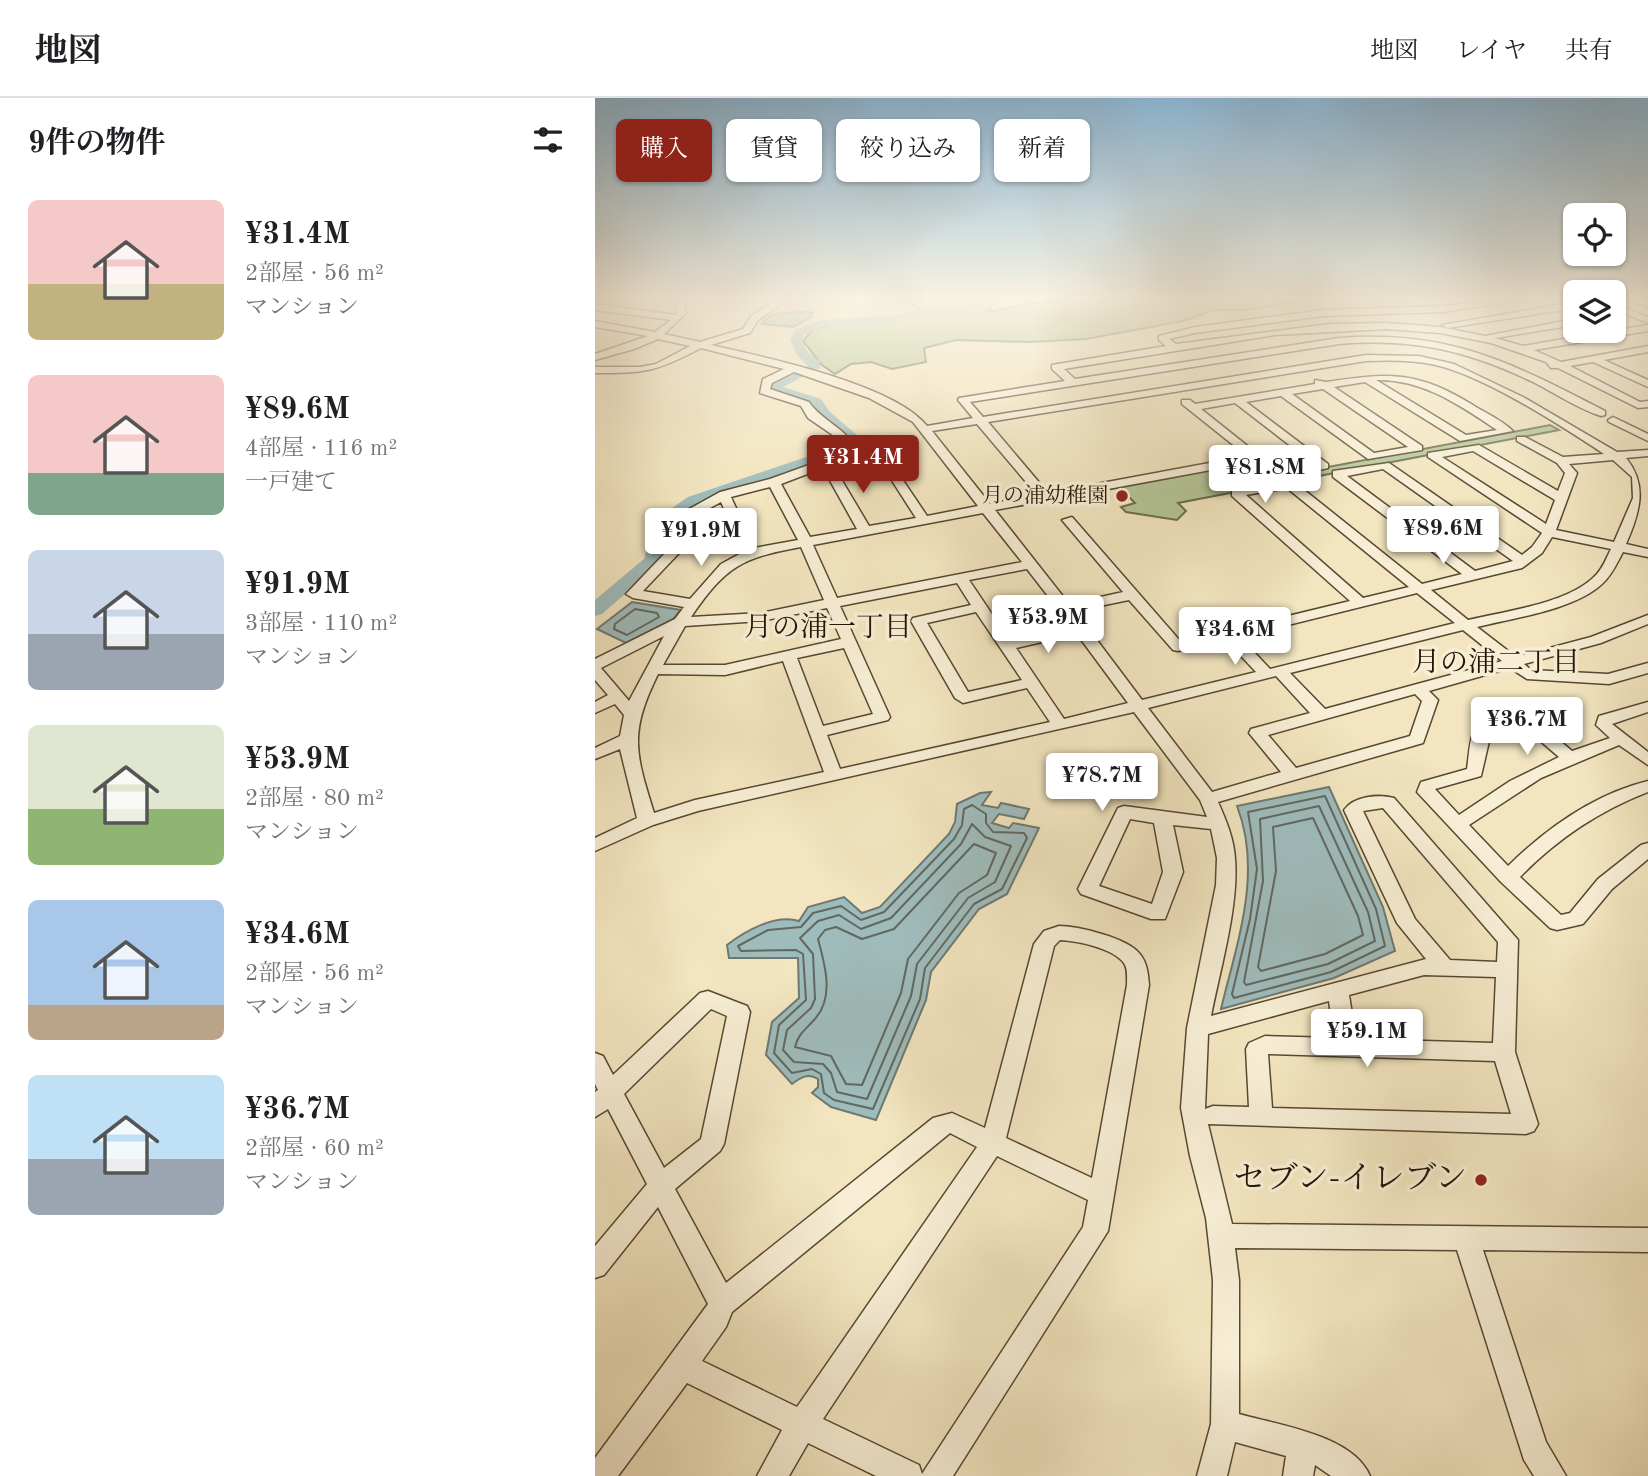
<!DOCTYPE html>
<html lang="ja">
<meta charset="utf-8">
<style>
:root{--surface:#fff;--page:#f6f6f6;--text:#202124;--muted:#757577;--line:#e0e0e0;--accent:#8f2418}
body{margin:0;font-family:"Old Standard TT","Noto Serif JP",serif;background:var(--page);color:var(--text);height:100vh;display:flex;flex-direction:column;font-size:26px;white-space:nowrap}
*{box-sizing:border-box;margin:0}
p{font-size:23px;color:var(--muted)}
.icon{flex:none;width:38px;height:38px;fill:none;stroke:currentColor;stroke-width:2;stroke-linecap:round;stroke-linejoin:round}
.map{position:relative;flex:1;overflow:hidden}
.drawer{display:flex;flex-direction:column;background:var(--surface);width:595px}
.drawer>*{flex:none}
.banner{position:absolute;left:21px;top:21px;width:665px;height:63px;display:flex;gap:14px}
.controls{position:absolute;left:968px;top:105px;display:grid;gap:14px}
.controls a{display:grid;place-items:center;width:63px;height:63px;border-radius:10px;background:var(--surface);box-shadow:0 2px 5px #0004;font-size:35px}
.price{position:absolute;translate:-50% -60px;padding:0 16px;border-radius:7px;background:#fff;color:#222;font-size:23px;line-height:46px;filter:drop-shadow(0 2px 4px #0008)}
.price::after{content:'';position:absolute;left:50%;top:42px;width:21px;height:16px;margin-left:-10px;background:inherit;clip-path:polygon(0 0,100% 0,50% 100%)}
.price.on{background:var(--accent);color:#fff}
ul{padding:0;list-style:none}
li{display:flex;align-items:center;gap:21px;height:175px;padding:0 28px}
li span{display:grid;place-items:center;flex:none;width:196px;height:140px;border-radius:10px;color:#555}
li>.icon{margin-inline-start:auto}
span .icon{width:84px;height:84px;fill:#fffc;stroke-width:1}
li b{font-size:30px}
h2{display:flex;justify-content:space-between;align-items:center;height:84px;padding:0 28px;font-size:30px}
.chip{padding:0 24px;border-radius:10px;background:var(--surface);box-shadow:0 2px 5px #0004;font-size:24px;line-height:63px}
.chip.on{background:var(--accent);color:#fff}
header{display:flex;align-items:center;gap:42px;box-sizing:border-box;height:98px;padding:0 35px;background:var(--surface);border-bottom:2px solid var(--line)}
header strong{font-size:33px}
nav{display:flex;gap:38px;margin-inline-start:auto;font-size:24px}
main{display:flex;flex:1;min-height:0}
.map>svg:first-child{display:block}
</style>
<header>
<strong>地図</strong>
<nav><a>地図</a><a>レイヤ</a><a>共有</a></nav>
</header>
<main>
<section class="drawer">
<h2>9件の物件<svg class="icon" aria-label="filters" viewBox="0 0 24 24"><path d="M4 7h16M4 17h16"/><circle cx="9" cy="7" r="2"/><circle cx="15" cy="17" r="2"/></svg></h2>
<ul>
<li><span style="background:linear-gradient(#f6c9c9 60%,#c2b280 0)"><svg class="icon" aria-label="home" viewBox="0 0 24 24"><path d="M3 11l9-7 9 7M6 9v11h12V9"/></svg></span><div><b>¥31.4M</b><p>2部屋 · 56 m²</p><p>マンション</p></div></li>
<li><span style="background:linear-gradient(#f6c9c9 70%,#7fa58c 0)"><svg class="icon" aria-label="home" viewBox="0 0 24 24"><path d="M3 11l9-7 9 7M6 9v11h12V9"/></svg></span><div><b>¥89.6M</b><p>4部屋 · 116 m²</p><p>一戸建て</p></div></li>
<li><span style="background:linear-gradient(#c9d6e8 60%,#9aa5b1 0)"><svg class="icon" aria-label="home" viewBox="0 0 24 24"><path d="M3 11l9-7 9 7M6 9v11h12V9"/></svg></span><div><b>¥91.9M</b><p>3部屋 · 110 m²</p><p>マンション</p></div></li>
<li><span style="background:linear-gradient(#dfe7d0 60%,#8fb573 0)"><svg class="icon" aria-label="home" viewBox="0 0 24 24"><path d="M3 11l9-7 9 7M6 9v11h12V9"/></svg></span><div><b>¥53.9M</b><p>2部屋 · 80 m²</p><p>マンション</p></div></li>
<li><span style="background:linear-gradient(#a9c7e8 75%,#b9a48a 0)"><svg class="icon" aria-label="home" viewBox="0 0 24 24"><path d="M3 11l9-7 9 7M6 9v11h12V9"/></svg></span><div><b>¥34.6M</b><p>2部屋 · 56 m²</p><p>マンション</p></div></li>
<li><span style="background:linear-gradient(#bfe0f5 60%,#9aa5b1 0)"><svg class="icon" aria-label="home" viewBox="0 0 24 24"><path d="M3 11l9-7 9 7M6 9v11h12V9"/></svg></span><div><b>¥36.7M</b><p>2部屋 · 60 m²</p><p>マンション</p></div></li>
</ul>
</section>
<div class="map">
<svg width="1053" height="1378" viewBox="0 0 1053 1378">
<rect width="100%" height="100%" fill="#f2e5bf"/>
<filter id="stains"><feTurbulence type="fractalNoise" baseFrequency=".00286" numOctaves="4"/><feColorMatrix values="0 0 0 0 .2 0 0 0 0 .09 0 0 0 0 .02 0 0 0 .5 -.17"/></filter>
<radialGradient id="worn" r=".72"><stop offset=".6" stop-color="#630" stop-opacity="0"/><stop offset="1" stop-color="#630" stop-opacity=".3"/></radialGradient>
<g fill="#b4c697" stroke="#6c6d4d" stroke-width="2">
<path d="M307,200H405L392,213C401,214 410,210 420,208C440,204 458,205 478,200H725L651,212H619L588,223L491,241L435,244L361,242L329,250L331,264L297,271L276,264L256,266L240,276L227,267L208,243L219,230L301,219L325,212Z"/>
<polygon points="955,327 964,332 583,405 591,413 582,422 531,414 526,409 540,405 524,389 625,370 643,386"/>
</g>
<g fill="#9fbcbc" stroke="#6d7972" stroke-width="2">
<path d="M217,214L216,219L198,229L167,226C175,211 201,215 217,214Z"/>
<polygon points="37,504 86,512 78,521 31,545 2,531"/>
<path d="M734,689L788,809L800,853L739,880L626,911C642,844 668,775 642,708Z"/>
<path d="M396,694L387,707L403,710L406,705L434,711L429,721L404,716L397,725L414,730L418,725L444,730L412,796L384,811L336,874L331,902L281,1022L236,1009L217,995L223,989V981C213,975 206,979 197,986L171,957L177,924L204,900L203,860H134L132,847C150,833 180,816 204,823L213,809L249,799L267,815L285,809L354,736L360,724L362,706L385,695Z"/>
</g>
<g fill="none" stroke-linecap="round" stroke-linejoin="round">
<g stroke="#616860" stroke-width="2">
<polygon points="40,511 62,515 64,519 32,537 19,531 20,526"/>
<polygon points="730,698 781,811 790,848 736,874 639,900 637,896 655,821 662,771 653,714"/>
<polygon points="377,707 391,716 391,725 398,734 429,735 432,740 407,791 379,806 330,870 325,901 278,1011 239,1002 229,995 226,976 217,971 197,975 179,955 184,927 211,902 208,856 201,852 146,853 143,848 173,832 206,829 218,815 246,808 266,822 289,814 359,741 367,727 369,711"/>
<polygon points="724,708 773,814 780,843 733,866 651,887 649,884 668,783 665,721"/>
<polygon points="718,720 763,818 768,837 730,856 666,873 663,869 681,773 678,729"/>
<polygon points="377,726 390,739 416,748 400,784 373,800 322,866 316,898 272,1001 242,994 236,975 228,966 199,964 188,952 192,932 216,910 220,901 218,856 205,840 223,823 244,817 266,831 296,820 366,746"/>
<path d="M379,746L401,755L392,777L364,795L313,861L306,895L267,987L251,986L236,958L200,949C203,936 211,931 219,922C240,900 230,867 223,841L230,832L241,829L267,841L299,831Z"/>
</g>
<polygon fill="#9fbcbc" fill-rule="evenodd" points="372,200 391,200 295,226 227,229 209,237 207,242 212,253 225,263 225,270 188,289 226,301 235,314 270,344 264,352 105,405 73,431 63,467 7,516 0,518 0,502 49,461 59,427 67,417 93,399 255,344 225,320 216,307 174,291 176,283 213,268 203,258 195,242 200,232 225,222 295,218"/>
<defs>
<g id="minor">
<path d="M58,200H89L91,215L69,236L105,244L148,231L156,218L177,205L178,200H186L184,208L163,222L155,235L116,247C169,259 299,286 332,328L378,320L363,302L364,300L470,283L457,271V267L571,248L564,242V238L600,229L728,212L849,208L915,200H938L849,214L728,218L600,235L574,241L581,246L736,226L791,225L845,229L890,238L980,221V227L900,240L928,248L1053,227V233L939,252L966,264L1053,248V254L1009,262L1053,282V289L998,264L975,268L1045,304L1053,303V309L1043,310L963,270H956L951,264L896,245L845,235L791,231L680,237L469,271L480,281L744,240C854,232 915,264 1010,313V317L1006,318C983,311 960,295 938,284C872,252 817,240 744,246L375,304L388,319L771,257L824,258L859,266L928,299L1022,354L1053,352V358L1031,360C1053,387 1045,414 1031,446L1053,451V459L1028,454C1022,465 1017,477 1007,486C979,512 918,520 882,529L921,559L996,539L1053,517V526L1006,545L929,566L936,572L1013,576L1053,565V575L1014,586L932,581L915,570L834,593L843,602L828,645L623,704C631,722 639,741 640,761C644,807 625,872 616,918L831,861L802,825L749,712C759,698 783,696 799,700L923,842L920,954L943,1026L939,1033L931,1036L613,1026L637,1126L1053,1130V1154L888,1152L951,1344L971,1378H939L929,1362L862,1152L640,1150L644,1182V1316C683,1327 758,1337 775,1378H736L720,1367L718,1378H688L691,1358L640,1344L632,1378H602L616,1326L618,1182L611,1120L595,1058L586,1010L592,930L621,787L622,760L616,731L578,727L588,774L570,821H556L486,796L483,791L523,710L529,708L612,719L605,702L539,614L103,713L58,727L0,753V740L42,720L25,651L0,661V650L25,638L29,617L20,606L0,615V604L13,597L0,582V561L80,521L89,509L38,500L31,496L71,454L75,428L87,415L125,394L175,381L236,359L245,346V342L213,320L206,308L165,295L168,281L189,271L106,250C60,274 51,275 0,275V269H45L61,266L95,248L63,241L39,251L0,262V256L53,238L0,229V223L60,234L76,222L0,212V206L81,217L82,215L81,206ZM771,263C794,262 818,262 841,267C891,279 965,327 1009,356L968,359L930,339H922V343L962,365L970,375L963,393L884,347L833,355V359L947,435L937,449L927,457L794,365L738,373V379L867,476L827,486L698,383L637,392V398L755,503L586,544L477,419L467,422L528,494L474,506L400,412L659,364L682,381L733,370V366L651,304L686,298L773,361L827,352V348L739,289L770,284L865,343L918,333C908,323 893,316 881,309C823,273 797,274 731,284L720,282V286L600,306L595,302H587V306L652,358L453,395L393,324ZM199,274L274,300L318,324L383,408L332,418L285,348L273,347L251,354L257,346C253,333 224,320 214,304L175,291L177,285ZM781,282C828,281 864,307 902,332L871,337ZM728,291L813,349L779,355L697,296ZM640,305L719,366L684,373L606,311ZM382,326L442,397L395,406L337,333ZM278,353L321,420L274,428L239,369L241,365ZM878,353L960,402L951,426L847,359ZM1018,362L1037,379L1038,400L1019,444L961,432L982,375L974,366ZM228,370L262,431L215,439L186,386ZM788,371L918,463L880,473L752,378ZM175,389L203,442L159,450L136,399ZM692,390L814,489L768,500L651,397ZM126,404L148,454L126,466L95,501L48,493L84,455L87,429L95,421ZM388,415L427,464L242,500L218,447ZM957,439L1016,451C1011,461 1007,472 999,479C971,506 910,513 873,522L836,492L927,470L947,455ZM206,449L229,502L166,515L96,519C131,468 146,460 206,449ZM432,471L477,529L415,543L374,482ZM362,485L376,507L318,520L316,523L360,600L368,605L432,590L455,624L245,671L232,637L293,622L295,619L245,508ZM822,495L860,525L675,571L645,539ZM534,502L578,552L583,553L631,542L661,574L547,602L480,513ZM232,510L246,541L130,567H68L90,528L166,523ZM381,514L427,582L373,594L332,525ZM868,532L907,563L730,611L695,575ZM482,536L533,605L469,621L421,550ZM69,538L34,603L6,570ZM249,550L278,616L228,628L202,560ZM188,563L229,674L100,702L59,715C40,654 34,635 63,576L130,577ZM681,578L715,615L656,631L654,635L686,674L617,694L553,610ZM820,596L827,603L815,638L701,670L673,637ZM788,710L903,844L902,864L855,862L820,821L768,713ZM535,721L559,725L568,774L557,806L504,788ZM829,877L901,879L898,945L761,941L754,897ZM734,903L739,940L670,938L654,945L651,951L654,1009L618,1008L610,1011L613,936ZM673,956L900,963L916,1016L677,1010Z"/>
<polygon points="1033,200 1053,203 1053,209 1034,202"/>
<polygon points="980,204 980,210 852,230 847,227"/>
<polygon points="1018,205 1053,219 1053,225 1018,211"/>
<polygon points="1018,319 1053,336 1053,343 1014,324 1013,322"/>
<path d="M1053,604V614L1017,626L1053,654V667L1024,647L946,680L874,727L913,768C952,730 1000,696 1053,683V694C1004,713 962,741 925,779L966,817L975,815L1003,781L1046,747L1053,745V761L1017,791L988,826L962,832L955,830L906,784L822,694L826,684L872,671C876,644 873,626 900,612C908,608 913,604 922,607L977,653L1015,640L1001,627L1004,618ZM915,617L964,659L915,683L864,717L840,691L886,678L898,626Z"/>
<path d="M464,828C483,828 532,840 544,855C552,864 553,875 554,887L513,1133L358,1378H281L213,1345L194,1378H162L187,1332L92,1285L23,1378H0V1360L113,1206L63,1109L9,1177L0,1180V1148L52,1086L13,1011L0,1019V994L3,992L0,986V955L8,958L18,977L105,895L113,893L152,908L155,914L129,1046L125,1053L80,1091L131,1185L338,1020L357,1015L390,1030L439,846L449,833ZM465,842C483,843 518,850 529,865C533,871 532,880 532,887L497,1080L411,1040L459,848ZM116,911L132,918L106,1041L69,1070L29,996ZM355,1035L382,1049L202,1309L107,1263L131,1229L137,1214ZM402,1058L493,1102L488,1129L327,1376L324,1367L228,1321Z"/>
</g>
</defs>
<use href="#minor" stroke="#574832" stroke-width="3"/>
<use href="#minor" fill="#f7eed5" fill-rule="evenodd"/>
</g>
<linearGradient id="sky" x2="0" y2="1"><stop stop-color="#8bb7d6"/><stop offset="0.51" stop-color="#f9f3e2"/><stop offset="1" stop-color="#f9f3e2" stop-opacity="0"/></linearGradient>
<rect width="1053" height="393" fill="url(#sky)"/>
<g fill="#8f2418" stroke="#f7eed5" stroke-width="2.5">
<circle cx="527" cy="398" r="7"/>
<circle cx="886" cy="1082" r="7"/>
</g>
<g text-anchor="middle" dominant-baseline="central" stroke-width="7" stroke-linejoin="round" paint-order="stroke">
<g font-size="21" fill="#231403" stroke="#f7eed5" text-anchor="end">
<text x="513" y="398">月の浦幼稚園</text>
</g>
<g font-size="28" fill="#231403" stroke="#f7eed5">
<text x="233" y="531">月の浦一丁目</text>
<text x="901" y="566">月の浦二丁目</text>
</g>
<g font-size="32" fill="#231403" stroke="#f7eed5" text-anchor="end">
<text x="872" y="1082">セブン-イレブン</text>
</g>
</g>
<rect width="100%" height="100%" filter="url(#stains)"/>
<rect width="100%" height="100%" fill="url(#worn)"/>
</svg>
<div class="controls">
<a><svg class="icon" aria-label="locate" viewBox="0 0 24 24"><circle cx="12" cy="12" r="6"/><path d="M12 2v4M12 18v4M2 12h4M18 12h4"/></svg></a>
<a><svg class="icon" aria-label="layers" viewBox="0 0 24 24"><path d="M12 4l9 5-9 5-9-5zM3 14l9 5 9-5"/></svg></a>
</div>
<b class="price on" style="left:268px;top:397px">¥31.4M</b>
<b class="price" style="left:670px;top:407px">¥81.8M</b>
<b class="price" style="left:848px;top:468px">¥89.6M</b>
<b class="price" style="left:106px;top:470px">¥91.9M</b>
<b class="price" style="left:453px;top:557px">¥53.9M</b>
<b class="price" style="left:640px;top:569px">¥34.6M</b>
<b class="price" style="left:932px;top:659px">¥36.7M</b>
<b class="price" style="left:507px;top:715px">¥78.7M</b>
<b class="price" style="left:772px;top:971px">¥59.1M</b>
<div class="banner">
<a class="chip on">購入</a>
<a class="chip">賃貸</a>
<a class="chip">絞り込み</a>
<a class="chip">新着</a>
</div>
</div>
</main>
